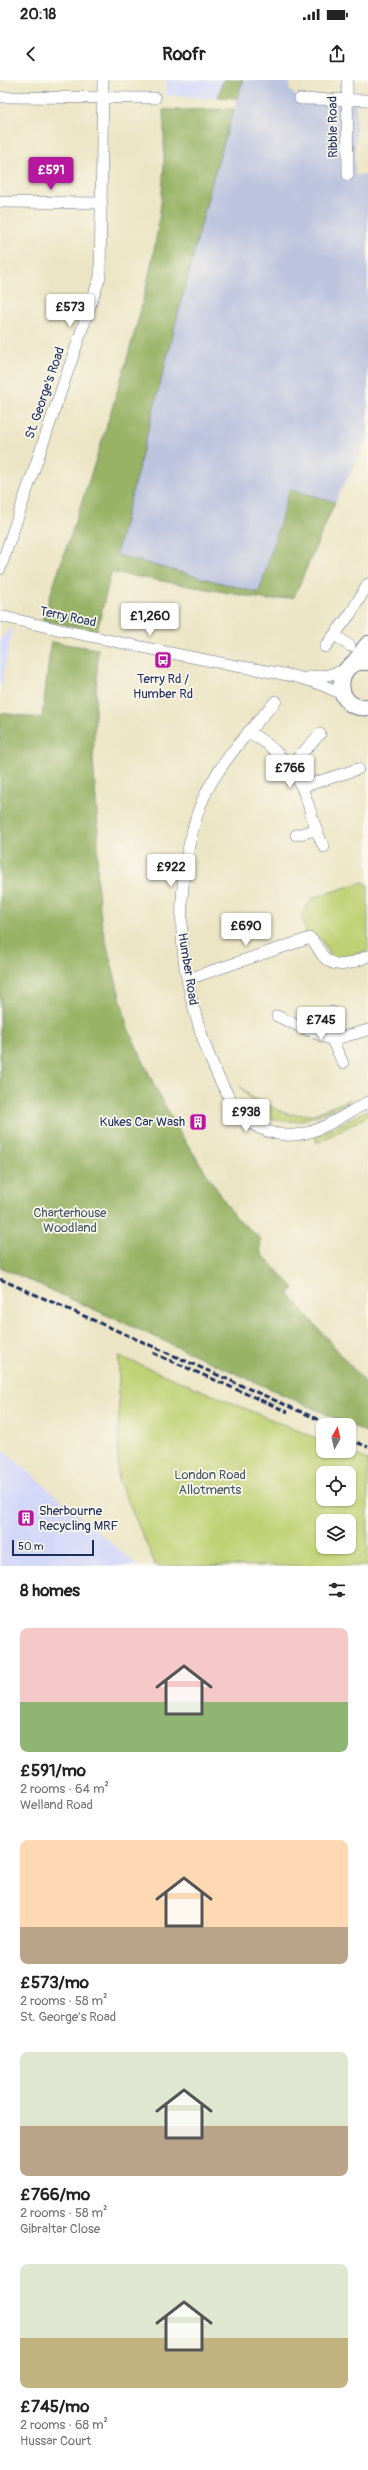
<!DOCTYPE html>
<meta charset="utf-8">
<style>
:root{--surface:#fff;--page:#f6f6f6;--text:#222;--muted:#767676;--accent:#b5179e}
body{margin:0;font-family:Pangolin,sans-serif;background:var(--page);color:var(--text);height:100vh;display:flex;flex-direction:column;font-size:15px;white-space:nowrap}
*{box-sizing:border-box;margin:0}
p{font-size:13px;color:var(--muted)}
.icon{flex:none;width:22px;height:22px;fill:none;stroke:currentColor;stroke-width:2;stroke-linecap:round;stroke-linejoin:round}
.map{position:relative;height:1486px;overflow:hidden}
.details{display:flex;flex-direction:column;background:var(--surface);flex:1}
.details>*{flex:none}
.needle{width:26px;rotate:8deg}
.controls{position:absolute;left:316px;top:1338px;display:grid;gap:8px}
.controls a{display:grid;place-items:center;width:40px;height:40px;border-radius:8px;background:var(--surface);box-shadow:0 1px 3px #0004;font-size:20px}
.scale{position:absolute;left:12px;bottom:10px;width:82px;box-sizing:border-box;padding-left:4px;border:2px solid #1b2f5e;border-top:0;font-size:11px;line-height:14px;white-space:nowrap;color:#1b2f5e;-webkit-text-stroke:3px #fbf7ec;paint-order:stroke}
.price{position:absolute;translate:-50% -34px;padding:0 9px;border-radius:4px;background:#fff;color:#222;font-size:13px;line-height:26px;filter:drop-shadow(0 1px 2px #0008)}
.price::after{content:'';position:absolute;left:50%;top:24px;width:12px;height:9px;margin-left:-6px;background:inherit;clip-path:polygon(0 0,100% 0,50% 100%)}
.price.current{background:var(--accent);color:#fff}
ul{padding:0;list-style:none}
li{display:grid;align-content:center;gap:8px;height:212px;padding:0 20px}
li span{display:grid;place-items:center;height:124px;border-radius:8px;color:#555}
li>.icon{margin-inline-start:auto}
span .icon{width:72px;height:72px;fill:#fffc;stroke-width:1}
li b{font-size:17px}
h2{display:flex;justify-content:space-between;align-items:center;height:48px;padding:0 20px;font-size:17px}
.status{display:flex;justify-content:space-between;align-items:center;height:28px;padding:0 20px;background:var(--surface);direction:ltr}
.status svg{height:11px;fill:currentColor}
header{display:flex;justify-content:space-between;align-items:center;height:52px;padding:0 20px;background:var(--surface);font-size:18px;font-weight:800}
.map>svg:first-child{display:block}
</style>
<div class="status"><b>20:18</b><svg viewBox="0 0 49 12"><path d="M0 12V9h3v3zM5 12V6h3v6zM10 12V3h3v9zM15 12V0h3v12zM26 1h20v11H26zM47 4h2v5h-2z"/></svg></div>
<header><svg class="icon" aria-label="back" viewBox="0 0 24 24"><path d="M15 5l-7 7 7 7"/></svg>Roofr<svg class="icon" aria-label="share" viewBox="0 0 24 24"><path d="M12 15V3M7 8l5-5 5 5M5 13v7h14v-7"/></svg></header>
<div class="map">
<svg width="368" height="1486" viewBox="0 0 368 1486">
<rect width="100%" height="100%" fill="#fbf7ec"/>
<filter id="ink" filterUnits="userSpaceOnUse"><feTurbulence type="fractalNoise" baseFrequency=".025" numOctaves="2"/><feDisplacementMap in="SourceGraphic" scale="8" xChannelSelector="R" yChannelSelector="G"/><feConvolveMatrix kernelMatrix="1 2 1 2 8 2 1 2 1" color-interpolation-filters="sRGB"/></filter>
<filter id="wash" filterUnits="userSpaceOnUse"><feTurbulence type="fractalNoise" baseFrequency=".012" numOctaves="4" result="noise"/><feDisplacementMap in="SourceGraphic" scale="16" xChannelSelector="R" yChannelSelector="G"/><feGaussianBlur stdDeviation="0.9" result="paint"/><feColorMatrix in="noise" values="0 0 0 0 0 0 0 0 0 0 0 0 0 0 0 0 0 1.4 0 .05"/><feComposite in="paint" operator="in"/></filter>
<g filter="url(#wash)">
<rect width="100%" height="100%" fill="#ece5c5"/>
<g fill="#d3d8f9">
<polygon points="166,0 223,0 218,17 208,18 166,15"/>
<polygon points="13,548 0,609 0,559"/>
<polygon points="3,1370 138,1486 0,1486 0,1373"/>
</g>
<polygon fill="#bcc3de" points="243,0 290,0 290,10 297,17 356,20 355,95 368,95 368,359 335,422 289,409 259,513 116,475 213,98"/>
<g fill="#c0d174" stroke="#6e8069" fill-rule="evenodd">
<polygon points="363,802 368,805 368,871 335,879 332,878 321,858 307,857 301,834 313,818"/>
<path d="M240,1006L251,1017L287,1034L311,1035L351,1019C347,1025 334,1028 327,1031C285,1050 267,1044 240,1006Z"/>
<polygon points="368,1030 368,1036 317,1063 315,1057"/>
<path d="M119,1276L323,1361V1371H347L368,1380V1486H156L118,1399ZM323,1393H349V1419H323ZM323,1441H349V1467H323Z"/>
</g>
<g fill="#98b366" stroke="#5a7162">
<polygon points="223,0 243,0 237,18 218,17"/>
<path d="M234,29L213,98L116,475L259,513L290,409L335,422L294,517L269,520L111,492L97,551L42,540C67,464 94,389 117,312C146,217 170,131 163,30Z"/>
<polygon points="51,562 98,569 93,679 98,748 97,803 102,846 128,948 157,1011 182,1056 235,1137 260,1158 261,1174 294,1208 288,1213 368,1306 368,1353 0,1187 0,633 42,638"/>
</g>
</g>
<g filter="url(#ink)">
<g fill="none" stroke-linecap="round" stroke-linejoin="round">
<defs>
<g id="minor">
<polyline points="347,0 348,95"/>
<polyline points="0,17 155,18"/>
<polyline points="300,19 368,20"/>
<polyline points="0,122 102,123"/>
<polyline points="0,489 100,197 103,0"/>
<path d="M0,536C75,554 151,569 226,584C266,592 307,594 343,615"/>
<polyline points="335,555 350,566"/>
<polyline points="325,567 351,533 368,504"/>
<polyline points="309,597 328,595 345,590"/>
<path d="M276,621C248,652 211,692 198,732C185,772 180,812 182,854C184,908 207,990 240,1033C251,1047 268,1053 285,1055C314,1058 343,1035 368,1022"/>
<path d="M248,652C270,663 290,683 301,706C311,726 313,748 324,767"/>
<polyline points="290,686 320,654"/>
<polyline points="302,707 358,689"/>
<polyline points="296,755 315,750"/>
<path d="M188,899L310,858C316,863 318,870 323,876C335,891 353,883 368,876"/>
<polyline points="332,932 332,960 343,983"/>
<polyline points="277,936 292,943"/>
<polyline points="296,945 332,960 368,950"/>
</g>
<g id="secondary">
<path d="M368,582C333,577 332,632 368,627"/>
<polyline points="354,583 368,564"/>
</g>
</defs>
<use href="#minor" stroke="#646f82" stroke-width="12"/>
<use href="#secondary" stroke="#646f82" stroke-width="18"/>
<use href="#minor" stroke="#fff" stroke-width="11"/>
<use href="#secondary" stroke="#fff" stroke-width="16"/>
<g stroke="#1b2f5e" stroke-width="3" stroke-dasharray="6 3" stroke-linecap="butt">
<polyline points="0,1199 331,1345"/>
<polyline points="153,1273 288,1332"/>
<polyline points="349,1359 368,1367"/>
</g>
</g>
</g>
<defs>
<symbol id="bus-square" viewBox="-11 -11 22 22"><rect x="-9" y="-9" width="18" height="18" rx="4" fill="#b5179e" stroke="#fbf7ec"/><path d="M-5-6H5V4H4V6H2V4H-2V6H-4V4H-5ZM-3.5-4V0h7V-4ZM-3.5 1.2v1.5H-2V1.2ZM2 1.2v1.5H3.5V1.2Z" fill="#fff"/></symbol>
<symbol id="building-square" viewBox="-11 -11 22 22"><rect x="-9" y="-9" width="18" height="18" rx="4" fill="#b5179e" stroke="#fbf7ec"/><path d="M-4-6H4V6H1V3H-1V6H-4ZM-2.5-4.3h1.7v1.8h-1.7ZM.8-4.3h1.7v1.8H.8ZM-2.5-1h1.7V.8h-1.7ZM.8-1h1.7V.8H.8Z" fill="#fff"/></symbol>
</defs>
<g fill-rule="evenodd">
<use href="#bus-square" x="153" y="570" width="20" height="20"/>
<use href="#building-square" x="188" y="1032" width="20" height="20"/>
<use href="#building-square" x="16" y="1428" width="20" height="20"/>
</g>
<g text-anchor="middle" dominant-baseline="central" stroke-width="3.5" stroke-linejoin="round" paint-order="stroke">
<g font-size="13" fill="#1b2f5e" stroke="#fbf7ec">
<text transform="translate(333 47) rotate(-91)">Ribble Road</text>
<text transform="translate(45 313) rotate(-71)">St. George's Road</text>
<text transform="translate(68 537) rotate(12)">Terry Road</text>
<text transform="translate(188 889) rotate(81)">Humber Road</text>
</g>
<g font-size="13" fill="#1b2f5e" stroke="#fbf7ec">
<text x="163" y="599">Terry Rd /<tspan x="163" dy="15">Humber Rd</tspan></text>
<text x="185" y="1042" text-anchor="end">Kukes Car Wash</text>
<text x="39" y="1431" text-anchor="start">Sherbourne<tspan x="39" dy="15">Recycling MRF</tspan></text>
</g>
<g font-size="13" fill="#445864" stroke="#fbf7ec">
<text x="70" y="1133">Charterhouse<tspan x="70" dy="15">Woodland</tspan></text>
<text x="210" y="1395">London Road<tspan x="210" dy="15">Allotments</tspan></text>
</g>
</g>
</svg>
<div class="controls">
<a><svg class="needle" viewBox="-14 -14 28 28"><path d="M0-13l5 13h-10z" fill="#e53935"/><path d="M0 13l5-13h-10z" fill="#767676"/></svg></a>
<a><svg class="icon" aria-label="locate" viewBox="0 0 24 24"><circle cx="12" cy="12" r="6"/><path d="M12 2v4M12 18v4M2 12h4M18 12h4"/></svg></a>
<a><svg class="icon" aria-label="layers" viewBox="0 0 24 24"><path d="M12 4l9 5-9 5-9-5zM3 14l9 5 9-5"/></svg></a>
</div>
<div class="scale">50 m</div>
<b class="price current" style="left:51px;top:111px">£591</b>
<b class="price" style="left:70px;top:248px">£573</b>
<b class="price" style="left:150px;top:557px">£1,260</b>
<b class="price" style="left:290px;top:709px">£766</b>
<b class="price" style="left:171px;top:808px">£922</b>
<b class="price" style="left:246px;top:867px">£690</b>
<b class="price" style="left:321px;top:961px">£745</b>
<b class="price" style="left:246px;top:1053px">£938</b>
</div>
<section class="details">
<h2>8 homes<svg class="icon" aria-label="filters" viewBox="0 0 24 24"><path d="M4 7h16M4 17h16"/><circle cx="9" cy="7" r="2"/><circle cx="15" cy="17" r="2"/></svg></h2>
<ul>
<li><span style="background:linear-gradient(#f6c9c9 60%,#8fb573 0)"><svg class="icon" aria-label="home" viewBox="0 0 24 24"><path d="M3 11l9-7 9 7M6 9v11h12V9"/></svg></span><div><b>£591/mo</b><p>2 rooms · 64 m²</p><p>Welland Road</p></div></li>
<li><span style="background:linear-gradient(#ffd9b3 70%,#b9a48a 0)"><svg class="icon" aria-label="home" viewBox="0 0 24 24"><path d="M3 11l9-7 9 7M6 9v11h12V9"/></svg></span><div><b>£573/mo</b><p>2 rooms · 58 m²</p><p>St. George's Road</p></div></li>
<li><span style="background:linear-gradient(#dfe7d0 60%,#b9a48a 0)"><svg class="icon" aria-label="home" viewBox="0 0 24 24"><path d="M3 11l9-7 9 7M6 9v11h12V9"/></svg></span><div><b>£766/mo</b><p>2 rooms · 58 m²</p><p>Gibraltar Close</p></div></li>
<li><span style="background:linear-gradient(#dfe7d0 60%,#c2b280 0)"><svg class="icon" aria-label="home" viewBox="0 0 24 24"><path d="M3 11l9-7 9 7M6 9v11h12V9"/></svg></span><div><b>£745/mo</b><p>2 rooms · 68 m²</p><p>Hussar Court</p></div></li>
</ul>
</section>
